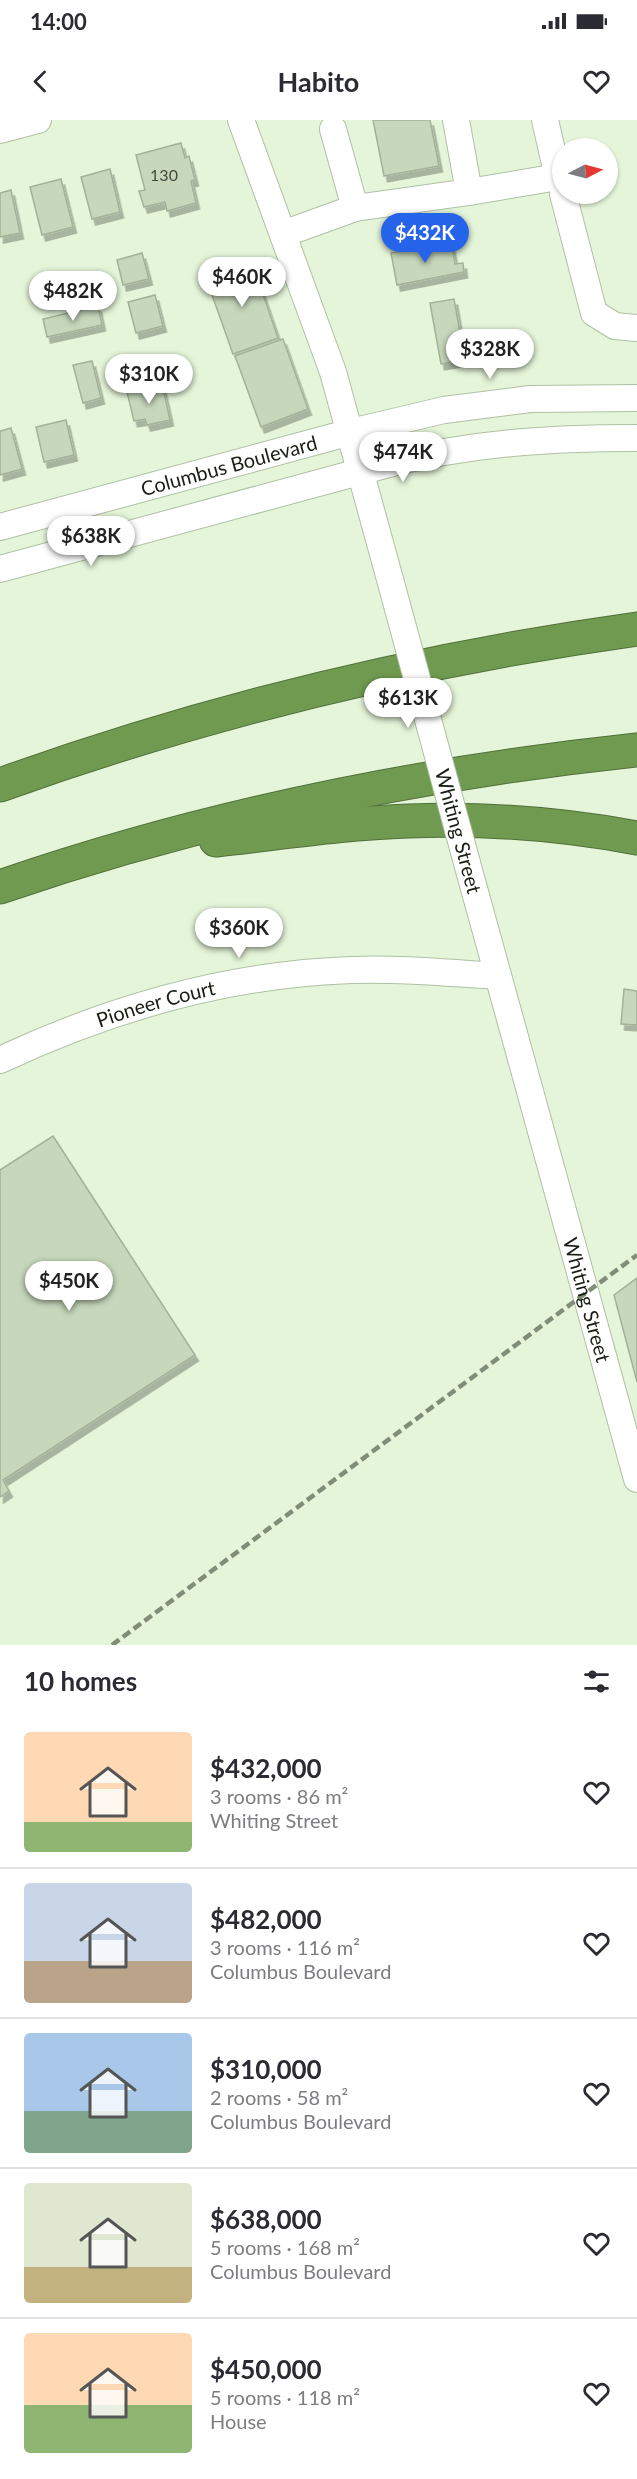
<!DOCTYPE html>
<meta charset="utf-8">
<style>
:root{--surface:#fff;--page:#f7f7f7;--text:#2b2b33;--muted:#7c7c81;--line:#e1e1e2;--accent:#2563eb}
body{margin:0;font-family:Lato,sans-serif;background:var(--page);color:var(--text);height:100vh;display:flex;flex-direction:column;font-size:22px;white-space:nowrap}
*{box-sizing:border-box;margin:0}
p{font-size:20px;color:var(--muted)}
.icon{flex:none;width:33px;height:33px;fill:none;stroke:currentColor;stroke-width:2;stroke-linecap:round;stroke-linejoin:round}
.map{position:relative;height:1525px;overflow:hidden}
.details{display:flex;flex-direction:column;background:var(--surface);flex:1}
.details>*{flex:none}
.needle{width:39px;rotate:84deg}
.buttons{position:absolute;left:552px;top:18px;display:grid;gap:12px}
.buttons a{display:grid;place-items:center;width:66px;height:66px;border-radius:50%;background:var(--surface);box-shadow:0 2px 4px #0004;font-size:30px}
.price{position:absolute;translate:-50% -51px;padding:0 14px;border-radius:21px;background:#fff;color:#222;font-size:20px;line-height:39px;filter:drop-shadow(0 2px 3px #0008)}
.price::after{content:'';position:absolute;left:50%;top:36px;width:18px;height:14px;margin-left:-9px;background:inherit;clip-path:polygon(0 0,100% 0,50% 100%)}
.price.selected{background:var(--accent);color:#fff}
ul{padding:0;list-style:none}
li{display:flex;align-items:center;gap:18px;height:150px;padding:0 24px}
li+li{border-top:2px solid var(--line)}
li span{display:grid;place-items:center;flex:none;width:168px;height:120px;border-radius:6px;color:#555}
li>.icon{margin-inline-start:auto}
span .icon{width:72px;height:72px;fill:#fffc;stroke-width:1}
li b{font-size:26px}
h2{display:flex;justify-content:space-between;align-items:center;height:72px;padding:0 24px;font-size:26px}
.status{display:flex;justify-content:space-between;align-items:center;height:42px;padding:0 30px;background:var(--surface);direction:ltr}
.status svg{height:16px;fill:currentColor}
header{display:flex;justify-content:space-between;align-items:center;height:78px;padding:0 24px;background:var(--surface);font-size:27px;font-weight:700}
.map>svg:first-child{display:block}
</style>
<div class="status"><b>14:00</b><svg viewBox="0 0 49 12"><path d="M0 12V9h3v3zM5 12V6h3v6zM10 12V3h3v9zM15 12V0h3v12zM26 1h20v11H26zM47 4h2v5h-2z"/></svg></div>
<header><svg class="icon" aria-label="back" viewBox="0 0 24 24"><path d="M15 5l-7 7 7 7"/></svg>Habito<svg class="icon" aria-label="heart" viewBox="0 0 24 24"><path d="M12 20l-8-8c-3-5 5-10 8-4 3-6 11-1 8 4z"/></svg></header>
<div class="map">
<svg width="637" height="1525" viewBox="0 0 637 1525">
<defs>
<filter id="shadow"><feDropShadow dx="3.5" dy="6" stdDeviation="0" flood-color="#0004"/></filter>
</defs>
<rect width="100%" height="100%" fill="#e4f5d9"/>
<g fill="#c6d7bb" stroke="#a2b298" stroke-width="1.5" filter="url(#shadow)">
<polygon points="373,0 430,0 439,46 384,56"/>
<polygon points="181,23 185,38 189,36 195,60 191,61 196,83 167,91 165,82 144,87 139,71 145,70 136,35"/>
<polygon points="110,49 120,92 92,99 81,57"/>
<polygon points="61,59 73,107 42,115 30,67"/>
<polygon points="11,70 20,113 0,117 0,73"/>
<polygon points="451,122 455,144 463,143 464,152 397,165 391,133"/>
<polygon points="142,133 149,159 123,165 117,140"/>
<polygon points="252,142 278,218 233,234 206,158"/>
<polygon points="155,175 163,206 136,213 128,182"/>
<polygon points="454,179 465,240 441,244 430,183"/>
<polygon points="98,186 102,205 47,217 43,199"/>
<polygon points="283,219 308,289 261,307 235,236"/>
<polygon points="92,241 101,278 83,283 73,245"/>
<polygon points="162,264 170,300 147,305 145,299 134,301 127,272"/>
<polygon points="66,300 74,335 44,342 36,307"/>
<polygon points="11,308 22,349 0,355 0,311"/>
<polygon points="624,869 637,871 637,905 621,904"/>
<polygon points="53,1016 195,1235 3,1360 9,1371 0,1377 0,1050"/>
<polygon points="637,1158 637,1262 614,1175"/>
</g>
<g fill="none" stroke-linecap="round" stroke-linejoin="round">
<defs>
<g id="minor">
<polyline points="241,0 333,252 391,463"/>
<polyline points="333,9 355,88"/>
<polyline points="0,10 38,0"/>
<polyline points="469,72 558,57 545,0"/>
<polyline points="563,74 594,193 615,206 637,208"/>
<polyline points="283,114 355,88 469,72 456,0"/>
<path id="s1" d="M0,407L351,312L444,290L530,279L637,278"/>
<path d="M0,449L385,345C468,323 551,318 637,318"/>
<path id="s2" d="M467,743L637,1359"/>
<path id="s3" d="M0,940C111,888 229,854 352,850C400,848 449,853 498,856"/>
</g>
<g id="highway">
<path d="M0,665C206,591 421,539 637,509"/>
<path d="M216,720C280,713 344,703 408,701C485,698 562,704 637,718"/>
<path d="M0,767C206,696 420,653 637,630"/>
</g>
</defs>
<use href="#minor" stroke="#afc0a5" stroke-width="28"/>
<use href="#highway" stroke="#516f3a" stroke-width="35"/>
<use href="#minor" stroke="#fff" stroke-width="26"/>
<use href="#highway" stroke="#6f9a4f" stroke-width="33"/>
<polyline stroke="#818c79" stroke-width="4.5" stroke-dasharray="9 4.5" stroke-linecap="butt" points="112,1525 637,1135"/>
<defs>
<polyline id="minor-bridge" points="391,463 467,743"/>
</defs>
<use href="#minor-bridge" stroke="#afc0a5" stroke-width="28" stroke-linecap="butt"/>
<use href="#minor-bridge" stroke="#fff" stroke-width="26"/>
</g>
<g text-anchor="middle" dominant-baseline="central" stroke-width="4.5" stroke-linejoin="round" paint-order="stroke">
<g font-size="16" fill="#444c3e">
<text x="164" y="54">130</text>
</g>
<g font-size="20" fill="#181e14" stroke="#fff">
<text stroke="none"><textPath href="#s1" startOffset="237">Columbus Boulevard</textPath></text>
<text transform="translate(459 711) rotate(75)">Whiting Street</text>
<text stroke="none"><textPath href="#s3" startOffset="166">Pioneer Court</textPath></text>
<text stroke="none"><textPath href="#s2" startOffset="453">Whiting Street</textPath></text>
</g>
</g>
</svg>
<div class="buttons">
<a><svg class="needle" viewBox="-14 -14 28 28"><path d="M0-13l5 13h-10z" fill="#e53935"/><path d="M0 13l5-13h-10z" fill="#7c7c81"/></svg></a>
</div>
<b class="price selected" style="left:425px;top:144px">$432K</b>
<b class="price" style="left:242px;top:188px">$460K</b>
<b class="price" style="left:73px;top:202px">$482K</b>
<b class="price" style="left:490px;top:260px">$328K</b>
<b class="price" style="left:149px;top:285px">$310K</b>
<b class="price" style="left:403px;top:363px">$474K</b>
<b class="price" style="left:91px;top:447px">$638K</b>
<b class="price" style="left:408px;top:609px">$613K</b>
<b class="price" style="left:239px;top:839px">$360K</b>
<b class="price" style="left:69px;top:1192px">$450K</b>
</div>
<section class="details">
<h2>10 homes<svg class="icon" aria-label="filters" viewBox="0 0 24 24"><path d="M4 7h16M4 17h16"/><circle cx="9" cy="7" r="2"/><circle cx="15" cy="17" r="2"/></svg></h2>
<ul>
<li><span style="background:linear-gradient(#ffd9b3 75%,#8fb573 0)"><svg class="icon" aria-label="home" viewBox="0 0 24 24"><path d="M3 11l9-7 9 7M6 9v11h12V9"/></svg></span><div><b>$432,000</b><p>3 rooms · 86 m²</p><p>Whiting Street</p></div><svg class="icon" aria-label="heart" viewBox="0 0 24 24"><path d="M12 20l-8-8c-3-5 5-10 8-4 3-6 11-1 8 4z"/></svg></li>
<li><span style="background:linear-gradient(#c9d6e8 65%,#b9a48a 0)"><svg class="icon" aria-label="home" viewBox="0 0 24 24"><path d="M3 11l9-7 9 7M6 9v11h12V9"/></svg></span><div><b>$482,000</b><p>3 rooms · 116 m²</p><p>Columbus Boulevard</p></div><svg class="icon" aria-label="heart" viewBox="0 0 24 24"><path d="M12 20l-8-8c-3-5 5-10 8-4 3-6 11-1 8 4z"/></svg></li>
<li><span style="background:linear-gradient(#a9c7e8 65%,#7fa58c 0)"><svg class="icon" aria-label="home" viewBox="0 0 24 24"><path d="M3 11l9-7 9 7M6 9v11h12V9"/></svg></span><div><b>$310,000</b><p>2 rooms · 58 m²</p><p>Columbus Boulevard</p></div><svg class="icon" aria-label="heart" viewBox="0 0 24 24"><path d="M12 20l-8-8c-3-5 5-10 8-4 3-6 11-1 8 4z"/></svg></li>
<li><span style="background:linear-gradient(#dfe7d0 70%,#c2b280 0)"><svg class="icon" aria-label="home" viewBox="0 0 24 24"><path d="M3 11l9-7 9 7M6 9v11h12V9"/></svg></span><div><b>$638,000</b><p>5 rooms · 168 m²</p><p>Columbus Boulevard</p></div><svg class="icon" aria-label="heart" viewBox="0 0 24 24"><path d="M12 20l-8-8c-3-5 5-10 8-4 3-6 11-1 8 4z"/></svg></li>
<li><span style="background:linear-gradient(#ffd9b3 60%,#8fb573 0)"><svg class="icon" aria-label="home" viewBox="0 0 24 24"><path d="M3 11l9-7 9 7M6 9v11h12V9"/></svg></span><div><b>$450,000</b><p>5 rooms · 118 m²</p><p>House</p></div><svg class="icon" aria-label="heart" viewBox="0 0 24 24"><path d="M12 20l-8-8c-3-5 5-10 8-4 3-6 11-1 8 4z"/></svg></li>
</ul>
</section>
